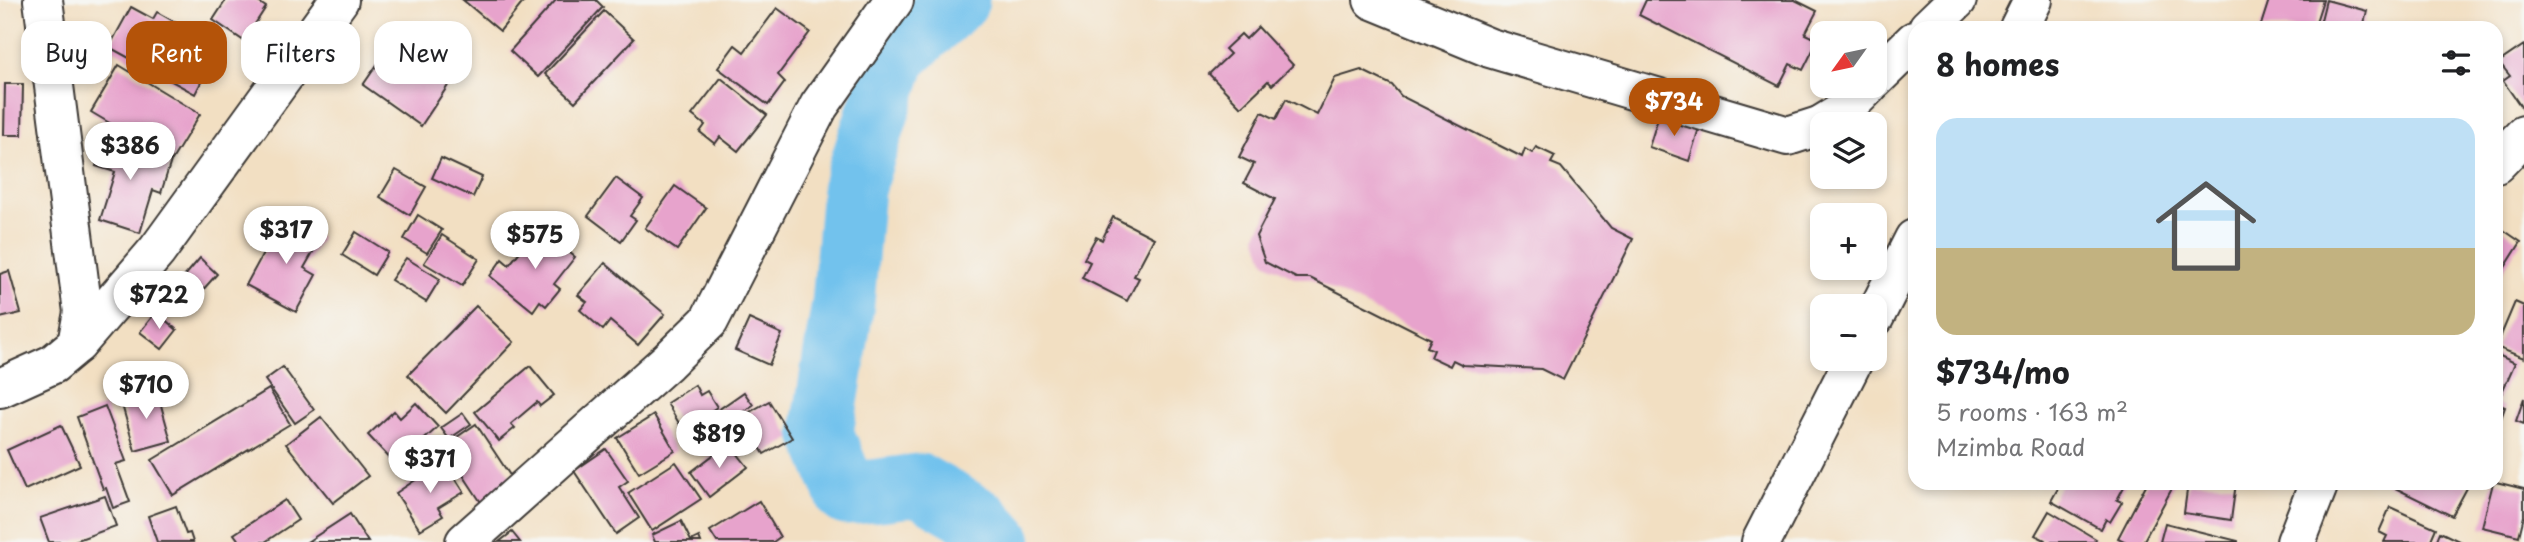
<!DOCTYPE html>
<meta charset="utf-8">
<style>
:root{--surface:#fff;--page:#f2f2f2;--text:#202124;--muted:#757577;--accent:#b45309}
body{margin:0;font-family:"Playpen Sans",sans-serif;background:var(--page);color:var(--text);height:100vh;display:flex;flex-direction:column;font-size:26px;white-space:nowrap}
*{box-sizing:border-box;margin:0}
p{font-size:23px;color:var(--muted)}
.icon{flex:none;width:38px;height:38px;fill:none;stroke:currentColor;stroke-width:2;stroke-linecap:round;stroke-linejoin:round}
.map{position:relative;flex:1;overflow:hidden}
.details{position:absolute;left:1908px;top:21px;width:595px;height:469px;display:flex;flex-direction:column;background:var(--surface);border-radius:21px;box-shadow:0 4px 10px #0003}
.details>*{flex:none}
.banner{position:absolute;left:21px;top:21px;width:665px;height:63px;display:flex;gap:14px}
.needle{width:46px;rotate:237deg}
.fabs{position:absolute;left:1810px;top:21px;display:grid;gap:14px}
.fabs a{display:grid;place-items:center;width:77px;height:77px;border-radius:14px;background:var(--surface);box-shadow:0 4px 10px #0003;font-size:35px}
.price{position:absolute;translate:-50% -60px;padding:0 16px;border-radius:24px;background:#fff;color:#222;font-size:23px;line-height:46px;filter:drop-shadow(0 2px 4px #0008)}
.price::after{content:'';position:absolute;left:50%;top:42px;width:21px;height:16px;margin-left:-10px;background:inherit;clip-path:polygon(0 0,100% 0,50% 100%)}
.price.on{background:var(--accent);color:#fff}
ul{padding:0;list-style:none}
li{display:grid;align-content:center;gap:14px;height:371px;padding:0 28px}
li span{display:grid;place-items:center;height:217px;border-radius:21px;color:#555}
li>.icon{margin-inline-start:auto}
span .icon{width:126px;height:126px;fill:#fffc;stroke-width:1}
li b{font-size:30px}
h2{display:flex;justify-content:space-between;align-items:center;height:84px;padding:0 28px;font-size:30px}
.tag{padding:0 24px;border-radius:21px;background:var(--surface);box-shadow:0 4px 10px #0003;font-size:24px;line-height:63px}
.tag.on{background:var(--accent);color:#fff}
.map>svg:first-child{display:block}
</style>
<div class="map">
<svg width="2524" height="542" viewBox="0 0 2524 542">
<rect width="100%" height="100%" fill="#f6f6f2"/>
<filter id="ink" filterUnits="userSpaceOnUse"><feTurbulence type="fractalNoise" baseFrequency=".0143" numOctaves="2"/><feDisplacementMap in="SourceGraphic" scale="14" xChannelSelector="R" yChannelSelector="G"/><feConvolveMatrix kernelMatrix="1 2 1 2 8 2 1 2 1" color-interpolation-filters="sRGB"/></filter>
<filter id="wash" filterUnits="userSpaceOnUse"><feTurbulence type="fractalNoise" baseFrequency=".00686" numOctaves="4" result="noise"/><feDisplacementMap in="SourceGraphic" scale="28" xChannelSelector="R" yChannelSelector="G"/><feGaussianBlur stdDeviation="1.57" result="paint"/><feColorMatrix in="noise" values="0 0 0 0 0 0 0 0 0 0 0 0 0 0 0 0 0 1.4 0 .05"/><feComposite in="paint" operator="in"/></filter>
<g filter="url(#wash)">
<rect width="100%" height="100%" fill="#f2dfc2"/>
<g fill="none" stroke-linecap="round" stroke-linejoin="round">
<polyline stroke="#72c2ed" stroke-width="63" points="958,0 896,57 853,189 843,303 822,433 847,494 919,485 981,520 1001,542"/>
</g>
<g id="blocks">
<g fill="#e7a3cc">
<polygon points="226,0 255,0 266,7 244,41 213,20"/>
<polygon points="463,0 525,0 500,31"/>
<polygon points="556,0 596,0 603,7 538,77 510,51"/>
<polygon points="1646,0 1795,0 1817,11 1805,34 1818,40 1803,70 1790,64 1779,86 1639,15"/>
<polygon points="2269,0 2323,0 2314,28 2260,28"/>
<polygon points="2326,0 2367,11 2363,28 2319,28"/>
<polygon points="131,7 153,19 157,12 210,42 200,60 210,65 195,94 109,47"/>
<polygon points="777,8 810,32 778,75 785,82 768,105 718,68 735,45 744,52"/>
<polygon points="604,11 634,39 575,102 545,74"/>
<polygon points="1258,27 1293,65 1272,85 1268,81 1241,107 1209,74 1230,54 1225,49 1241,34 1246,39"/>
<polygon points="401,30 459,69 421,126 363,85"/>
<polygon points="2524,45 2524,111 2503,81 2510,76 2499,62"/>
<polygon points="119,65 200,114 172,160 91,112"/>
<polygon points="1361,70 1392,85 1401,96 1522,157 1525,149 1532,153 1536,147 1555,156 1551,163 1561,167 1611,228 1633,239 1563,380 1541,369 1463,365 1453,360 1450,366 1431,357 1434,350 1427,347 1431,339 1310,278 1296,278 1265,262 1256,236 1275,199 1244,183 1254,164 1239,157 1262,112 1276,119 1286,99 1317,115 1335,78"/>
<polygon points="721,78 767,115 738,151 720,137 715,144 700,132 705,125 692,115"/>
<polygon points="5,84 23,84 22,135 4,135"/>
<polygon points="1659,115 1699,128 1689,161 1649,147"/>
<polygon points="107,133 136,142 134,149 171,161 161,193 153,190 140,233 100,220 115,172 96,166"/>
<polygon points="441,158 482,177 473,197 432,178"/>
<polygon points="396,170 426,187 410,215 380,197"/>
<polygon points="616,178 643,198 630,216 636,220 621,241 588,216"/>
<polygon points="675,186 706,208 677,250 645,228"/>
<polygon points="418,215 442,230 427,253 404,239"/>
<polygon points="283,217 321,238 304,268 316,275 296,312 246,285"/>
<polygon points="1113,217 1154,238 1134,276 1139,278 1127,301 1082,278 1090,262 1084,259 1096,237 1102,240"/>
<polygon points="2496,225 2521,242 2502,272 2496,268"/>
<polygon points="539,228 575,257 554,284 560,289 546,306 540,301 533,311 490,276 502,259 509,265"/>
<polygon points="356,232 388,252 374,275 342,255"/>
<polygon points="442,235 479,259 462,286 424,263"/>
<polygon points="200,258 217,274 201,292 184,277"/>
<polygon points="406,258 440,279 426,302 391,280"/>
<polygon points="605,263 665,314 638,345 610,321 603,330 580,310 587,302 578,295"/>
<polygon points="9,271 21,313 0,318 0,274"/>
<polygon points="2515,302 2524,306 2524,358 2496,347"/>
<polygon points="476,306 514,342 446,413 408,375"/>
<polygon points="156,312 177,330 162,349 140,332"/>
<polygon points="749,319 782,334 769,365 735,350"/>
<polygon points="2496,354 2515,363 2498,401 2496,400"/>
<polygon points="530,366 554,395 540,406 537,402 511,424 515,428 499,441 475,412"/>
<polygon points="283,367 314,410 295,423 265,380"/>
<polygon points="695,385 700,395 707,391 717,407 711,411 721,427 692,445 667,403"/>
<polygon points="269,389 290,424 173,495 152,460"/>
<polygon points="157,391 171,441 135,451 121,401"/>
<polygon points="744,392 753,405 727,423 718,410"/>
<polygon points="2524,398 2524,424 2516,421"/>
<polygon points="769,401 792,438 764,454 753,436 747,440 736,420"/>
<polygon points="416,403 438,427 396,465 368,435 394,411 400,418"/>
<polygon points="2496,403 2505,407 2496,433"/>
<polygon points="105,406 126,461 116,464 130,502 113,508 106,488 103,489 77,417"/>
<polygon points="463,413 471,424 449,439 441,428"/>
<polygon points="654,415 675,451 639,473 617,438"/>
<polygon points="321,417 368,476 333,503 286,444"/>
<polygon points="476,424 517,486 484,507 444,446"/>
<polygon points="61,425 80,465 25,490 7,450"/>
<polygon points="729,443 748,467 709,497 691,472"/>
<polygon points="606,449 628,481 619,487 639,518 616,534 574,471"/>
<polygon points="444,461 464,492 438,508 443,516 420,530 396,493"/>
<polygon points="676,462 701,499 652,531 628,493"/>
<polygon points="2496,482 2524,489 2524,516 2519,536 2482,527 2493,483"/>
<polygon points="2061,483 2126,483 2117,500 2122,502 2110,522 2106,519 2101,529 2051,501"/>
<polygon points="2147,483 2175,483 2143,542 2126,542 2118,538"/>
<polygon points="2188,483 2236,483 2231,520 2184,513"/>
<polygon points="2385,483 2463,483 2468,486 2452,516"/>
<polygon points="105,496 116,526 72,542 49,542 40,518"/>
<polygon points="285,500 298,520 265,542 240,542 234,534"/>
<polygon points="759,501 780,537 773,542 717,542 710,531"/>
<polygon points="176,506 186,534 190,533 193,542 157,542 148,516"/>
<polygon points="2390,507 2436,528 2430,542 2384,542 2387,536 2379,532"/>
<polygon points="2049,511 2096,539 2094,542 2044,542 2045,540 2035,535"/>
<polygon points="350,514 368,542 307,542"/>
<polygon points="681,521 691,541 699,537 701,542 655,542 652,535"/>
<polygon points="2165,523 2238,541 2238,542 2160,542"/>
<polygon points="512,532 520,542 499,542"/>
<polygon points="2440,532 2461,542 2436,542"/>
</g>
</g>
</g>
<g filter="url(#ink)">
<use href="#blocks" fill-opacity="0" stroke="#3c3935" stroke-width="2"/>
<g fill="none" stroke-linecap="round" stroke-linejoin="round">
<defs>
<g id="minor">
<polyline points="1373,0 1490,48 1788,136 1822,125"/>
<polyline points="1928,28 1957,0"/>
<polyline points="2019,28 2033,0"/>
<polyline points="1874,80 1914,41"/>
<polyline points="1823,124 1841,113 1868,86"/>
<polyline points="2496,164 2524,135"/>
<polyline points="1874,318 1914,239"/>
<polyline points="77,344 157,251 339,0"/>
<polyline points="0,388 53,364 77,344 83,312 43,0"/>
<polyline points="465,542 667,362 709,321 819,106 894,0"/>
<polyline points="1761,542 1854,359"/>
<polyline points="2296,542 2319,483"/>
</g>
</defs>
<use href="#minor" stroke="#3c3935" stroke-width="42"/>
<use href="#minor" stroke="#fff" stroke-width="38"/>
</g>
</g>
</svg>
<div class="fabs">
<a><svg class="needle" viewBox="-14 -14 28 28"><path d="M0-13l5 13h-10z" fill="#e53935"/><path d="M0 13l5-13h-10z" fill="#757577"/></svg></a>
<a><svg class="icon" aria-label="layers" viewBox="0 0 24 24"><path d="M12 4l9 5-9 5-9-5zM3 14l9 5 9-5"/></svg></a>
<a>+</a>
<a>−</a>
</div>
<b class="price on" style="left:1674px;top:138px">$734</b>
<b class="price" style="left:130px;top:182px">$386</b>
<b class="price" style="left:286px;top:266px">$317</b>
<b class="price" style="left:535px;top:271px">$575</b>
<b class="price" style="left:159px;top:331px">$722</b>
<b class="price" style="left:146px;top:421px">$710</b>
<b class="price" style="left:719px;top:470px">$819</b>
<b class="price" style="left:430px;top:495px">$371</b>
<div class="banner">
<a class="tag">Buy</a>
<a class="tag on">Rent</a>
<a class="tag">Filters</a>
<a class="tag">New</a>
</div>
<section class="details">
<h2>8 homes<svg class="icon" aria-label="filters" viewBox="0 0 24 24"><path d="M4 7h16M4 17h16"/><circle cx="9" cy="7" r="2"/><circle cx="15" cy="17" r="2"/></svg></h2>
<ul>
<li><span style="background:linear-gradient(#bfe0f5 60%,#c2b280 0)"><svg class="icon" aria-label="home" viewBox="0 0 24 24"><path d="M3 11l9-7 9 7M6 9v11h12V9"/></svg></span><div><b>$734/mo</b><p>5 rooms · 163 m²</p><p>Mzimba Road</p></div></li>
</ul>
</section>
</div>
